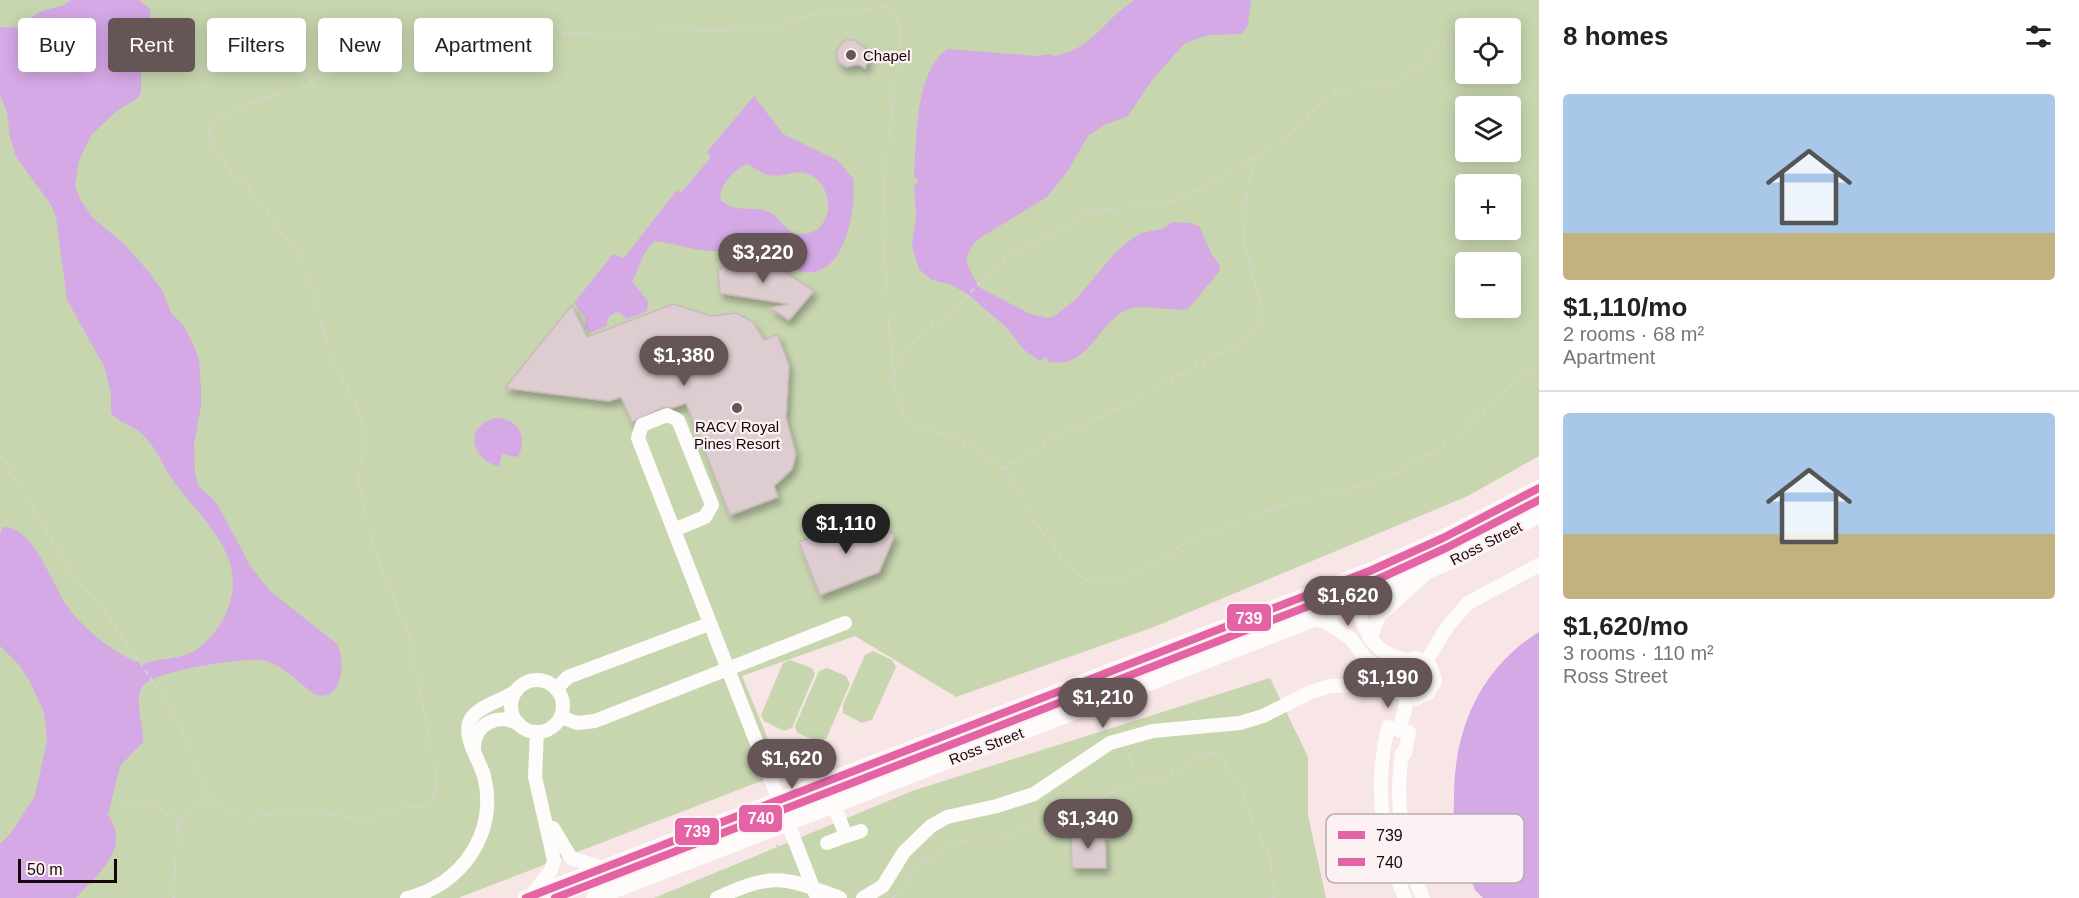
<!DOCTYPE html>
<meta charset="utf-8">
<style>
:root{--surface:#fff;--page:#f6f6f6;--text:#222;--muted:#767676;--line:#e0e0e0;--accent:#665557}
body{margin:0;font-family:Arial,sans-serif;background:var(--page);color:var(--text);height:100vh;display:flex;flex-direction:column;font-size:22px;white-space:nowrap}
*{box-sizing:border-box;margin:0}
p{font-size:20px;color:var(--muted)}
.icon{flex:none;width:33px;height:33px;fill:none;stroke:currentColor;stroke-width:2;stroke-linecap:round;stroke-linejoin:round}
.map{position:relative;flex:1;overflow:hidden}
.drawer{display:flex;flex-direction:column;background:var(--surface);width:540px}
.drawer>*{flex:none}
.banner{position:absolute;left:18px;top:18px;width:570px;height:54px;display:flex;gap:12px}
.buttons{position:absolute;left:1455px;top:18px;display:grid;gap:12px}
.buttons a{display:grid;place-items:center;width:66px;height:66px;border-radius:6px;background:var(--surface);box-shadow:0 3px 15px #0003;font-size:30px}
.scale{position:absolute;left:18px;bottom:15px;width:99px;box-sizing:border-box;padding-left:6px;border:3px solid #170709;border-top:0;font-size:16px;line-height:21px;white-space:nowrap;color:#170709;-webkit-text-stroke:4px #fdf2f3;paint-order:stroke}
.price{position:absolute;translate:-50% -51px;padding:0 14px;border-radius:21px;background:var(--accent);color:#fff;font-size:20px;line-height:39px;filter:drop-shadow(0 2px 3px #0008)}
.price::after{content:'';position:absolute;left:50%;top:36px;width:18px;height:14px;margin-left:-9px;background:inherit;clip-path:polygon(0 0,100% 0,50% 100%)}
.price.selected{background:#222;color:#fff}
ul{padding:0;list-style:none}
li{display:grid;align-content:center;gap:12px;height:318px;padding:0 24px}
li+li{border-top:2px solid var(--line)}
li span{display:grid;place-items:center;height:186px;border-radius:6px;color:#555}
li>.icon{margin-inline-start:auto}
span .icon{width:108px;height:108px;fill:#fffc;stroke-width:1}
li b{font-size:26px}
h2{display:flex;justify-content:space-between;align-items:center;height:72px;padding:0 24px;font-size:26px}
.pill{padding:0 21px;border-radius:6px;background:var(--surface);box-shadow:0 3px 15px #0003;font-size:21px;line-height:54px}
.pill.selected{background:var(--accent);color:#fff}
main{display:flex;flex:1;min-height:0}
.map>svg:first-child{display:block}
</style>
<main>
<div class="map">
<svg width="1539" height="898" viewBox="0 0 1539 898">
<defs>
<filter id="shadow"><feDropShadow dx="3.5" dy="6" stdDeviation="3" flood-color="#0004"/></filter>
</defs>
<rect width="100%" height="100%" fill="#f8e6e7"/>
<g fill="#c7d6af" fill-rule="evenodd">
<path d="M0,0H1539V456L1468,496L1154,627L956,697L855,636L742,676L782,773L458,898H0ZM1466,28H1510V74H1466ZM1466,106H1510V152H1466ZM1466,184H1510V230H1466ZM1466,262H1510V308H1466Z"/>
<polygon points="873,651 892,660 896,667 872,720 862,723 843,713 843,705 865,655"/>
<polygon points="790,660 812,668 815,674 792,728 784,731 764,721 761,715 783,663"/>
<polygon points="827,668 846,676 850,684 826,739 819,742 797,733 795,726 819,671"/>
<polygon points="1270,678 1308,757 1308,815 1326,898 654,898 912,791"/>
</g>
<g fill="#d5a8e6" fill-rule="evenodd">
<path d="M71,0H139L151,10L141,60V92L138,98L117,111L91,135L79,161L75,185L81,201L93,218L124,244L149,272L163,292L171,313L184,326L194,346L199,360L201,388V406L194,444L195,471L198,486L216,502L251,567L270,591L337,644C346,661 343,702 316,695C300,684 285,667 266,661C247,656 151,671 142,687C134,703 144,725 143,742L120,766L108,815C132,849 96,875 76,898H0V844L11,833L35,796L47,741L44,712L29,680L19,665L0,646V534L3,527C32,524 54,587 67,606C82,628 119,658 144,664C160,657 181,660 196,650C210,641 221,625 227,611C250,555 200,519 172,479C162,464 155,445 141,433C132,425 119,423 111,413V393L104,366L67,300L56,217L50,203L16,157L10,137L7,113L0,94V27L19,28L39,12L64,5Z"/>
<path d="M1135,0H1251L1248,25L1242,34L1208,35L1184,44L1152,80L1128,116L1104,125L1088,136L1067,172L1047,197L983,236L974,243L966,258L968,267L979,287L1030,314L1049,318L1056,315L1077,298L1115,253L1129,241L1141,233L1162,229L1173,222L1190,223L1199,226L1212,255L1220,265L1219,272L1188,309C1171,312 1139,302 1124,311C1096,327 1088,369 1049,362L1046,357L1040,361L1024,350L1008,329L970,296L952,285L932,280L919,269L912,246L916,215L914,186L919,182L914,176C917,138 914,74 947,49L1037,56L1050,54L1053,56C1095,49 1103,19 1135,0Z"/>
<path d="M754,96L783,134L837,160L853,178C857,208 845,284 798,271C783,267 771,254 756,251C740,249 726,252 710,251C691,250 674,243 655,241C642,250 640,268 632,282L648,301L647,311L627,319L619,312C612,313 606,318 607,326L590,333L585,326V317L574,303L613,254L624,258L677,190L681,193L711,157L707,152ZM747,164C754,167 761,173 768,175C784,179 796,166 812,176C838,191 832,237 798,234C784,232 780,217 769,212C752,205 735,214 721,200C718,185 734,170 747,164Z"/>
<path d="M496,418C519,419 528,437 518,457L502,454L499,467C471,458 463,426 496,418Z"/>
<path d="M1539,632V898H1483L1475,890C1468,869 1457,846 1454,824C1453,815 1454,805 1454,796C1454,730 1480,668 1539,632Z"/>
</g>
<g fill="#ddccd0" stroke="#cab9bd" stroke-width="1.5" filter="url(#shadow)">
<polygon points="845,40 854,40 865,48 868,61 865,68 858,64 847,67 839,63 836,51"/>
<polygon points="728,257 760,260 776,266 814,291 789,320 770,308 789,304 720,293 718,270 728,263"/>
<polygon points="572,305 587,337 673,304 711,316 736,313 753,322 764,340 777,334 789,365 786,418 796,454 792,469 774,486 778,497 730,515 686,403 672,408 664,407 632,422 621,397 609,401 505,388"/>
<polygon points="856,521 895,534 879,572 820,595 799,542"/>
<polygon points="1071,831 1091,831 1092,836 1105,835 1106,868 1072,868"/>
</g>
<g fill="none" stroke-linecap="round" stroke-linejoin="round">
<g stroke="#d7d1d2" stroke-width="2" stroke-dasharray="4.5 4.5" stroke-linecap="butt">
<polyline points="893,377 906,352 920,335 956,307 1010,252 1051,234 1089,211 1161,205 1199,189 1284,138 1335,92 1393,82 1417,68 1453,32 1476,0"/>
<path d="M0,454L65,563L124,638L162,696L182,733L209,797L217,807L227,813L247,817L304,811L367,819L397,808L424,806L435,795L436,774L410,640L375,549L365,517L359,480L363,431L358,408L331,360L315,294L297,255L266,207L215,153C205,135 209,122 227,112L307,84L385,47L420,37L740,30L773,26L818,13L887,7L900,22L901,32L885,174L883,233L892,365L897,399L907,420L915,426L962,440L1004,469L1016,484L1032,517L1060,557L1083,579L1102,584L1117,579L1149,566L1193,539L1217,529L1310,497L1374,482L1398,473L1448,443L1509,387L1539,366"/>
<polyline points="1004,469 1050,440 1118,409 1249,337 1257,328 1262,312 1244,241 1246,198 1254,156"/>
<polyline points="1129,754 1139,781"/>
<path d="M125,802C147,799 162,809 180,821"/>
<polyline points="1092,830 1092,800"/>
<polyline points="777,845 786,867"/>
<polyline points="174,898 177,826 183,817 208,799"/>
<polyline points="893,898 915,867 946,845 968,840 1002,840 1063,805 1097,799 1139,781 1171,775 1193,760 1214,753 1242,781 1247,807 1270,857 1274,898"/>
</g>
<g stroke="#fefbfb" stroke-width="14">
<polyline points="674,530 705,517 712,505 678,420 667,415 642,425 638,438 817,898"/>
<path d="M1355,602C1367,633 1371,653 1406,660"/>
<polyline points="1314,619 1326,622 1350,638 1366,659 1394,677 1401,694 1415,699 1428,693 1435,681 1431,667 1416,658 1403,662 1394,677"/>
<polyline points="1370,639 1379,616 1423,576"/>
<polyline points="1426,662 1447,627 1468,603 1539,565"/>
<circle cx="537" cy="706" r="26"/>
<polyline points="556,689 568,677 709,624"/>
<polyline points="561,717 577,723 595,721 845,623"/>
<polyline points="1399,730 1408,698"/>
<path d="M474,748C474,723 499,713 519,724"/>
<polyline points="834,805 846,836 861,831"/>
<polyline points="553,828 571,858 602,868"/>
<polyline points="827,843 846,836"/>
<polyline points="531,896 551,870 554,860 535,777 537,732"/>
<path d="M407,898C461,886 499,832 484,776C480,761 464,739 469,723C474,706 504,701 517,690"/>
<path d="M717,898C774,872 783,877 840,898"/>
<polyline points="863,898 883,886 904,852 931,826 947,817 997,806 1034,794 1110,743 1153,731 1240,723 1263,716 1311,692 1330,686 1395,684"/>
<path d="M1405,898C1382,844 1374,785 1388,727L1409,732L1405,753H1402C1394,804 1402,851 1423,898"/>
</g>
<g stroke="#fefbfb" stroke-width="16">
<polyline points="526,898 1372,570 1443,538 1539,488"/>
<polyline points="594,898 1314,619 1454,560 1539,515"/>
</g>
<defs>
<polyline id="bus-1" points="526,898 1372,570 1443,538 1539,488"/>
<polyline id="bus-2" points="555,898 1376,580 1448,547 1539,500"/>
</defs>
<use href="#bus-1" stroke="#fdf2f3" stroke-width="12"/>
<use href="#bus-2" stroke="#fdf2f3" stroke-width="12"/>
<use href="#bus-1" stroke="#e463a4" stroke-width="8"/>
<use href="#bus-2" stroke="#e463a4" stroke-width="8"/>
</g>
<g fill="#665557" stroke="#fdf2f3" stroke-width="2">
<circle cx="851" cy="55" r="6"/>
<circle cx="737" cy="408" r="6"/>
</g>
<g text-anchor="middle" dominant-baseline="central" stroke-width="4.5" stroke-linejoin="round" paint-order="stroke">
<g font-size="15" fill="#170709" stroke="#fdf2f3" text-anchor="start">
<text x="863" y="55">Chapel</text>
<text x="737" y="426" text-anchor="middle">RACV Royal<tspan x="737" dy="17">Pines Resort</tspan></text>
</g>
<g font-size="15" fill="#170709" stroke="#fdf2f3">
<text transform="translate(1486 543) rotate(-27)">Ross Street</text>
<text transform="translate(986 746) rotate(-21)">Ross Street</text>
</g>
</g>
<rect x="1326" y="814" width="198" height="69" rx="9" fill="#fdf2f3" stroke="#b8acad" stroke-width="1.5"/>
<rect x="1338" y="831" width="27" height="8" fill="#e463a4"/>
<rect x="1338" y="858" width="27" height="8" fill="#e463a4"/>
<g font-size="16" fill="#170709">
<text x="1376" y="841">739</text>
<text x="1376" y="868">740</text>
</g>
<g stroke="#fdf2f3" stroke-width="2">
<rect x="1226" y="603" width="46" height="29" rx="6" fill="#e463a4"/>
<rect x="738" y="804" width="45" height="29" rx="6" fill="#e463a4"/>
<rect x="674" y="817" width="46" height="29" rx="6" fill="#e463a4"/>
</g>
<g font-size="16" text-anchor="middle" font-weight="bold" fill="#fff">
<text x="1249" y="624">739</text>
<text x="761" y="824">740</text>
<text x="697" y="837">739</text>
</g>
</svg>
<div class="buttons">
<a><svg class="icon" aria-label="locate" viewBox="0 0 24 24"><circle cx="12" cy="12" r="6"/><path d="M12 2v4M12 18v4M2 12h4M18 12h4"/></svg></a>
<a><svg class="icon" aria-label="layers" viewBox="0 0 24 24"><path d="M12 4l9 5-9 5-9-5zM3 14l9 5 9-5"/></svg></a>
<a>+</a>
<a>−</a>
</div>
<div class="scale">50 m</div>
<b class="price" style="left:763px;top:284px">$3,220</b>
<b class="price" style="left:684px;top:387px">$1,380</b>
<b class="price selected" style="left:846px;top:555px">$1,110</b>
<b class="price" style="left:1348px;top:627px">$1,620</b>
<b class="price" style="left:1388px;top:709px">$1,190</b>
<b class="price" style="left:1103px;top:729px">$1,210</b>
<b class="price" style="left:792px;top:790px">$1,620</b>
<b class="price" style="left:1088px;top:850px">$1,340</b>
<div class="banner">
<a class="pill">Buy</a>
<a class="pill selected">Rent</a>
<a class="pill">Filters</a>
<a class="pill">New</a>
<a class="pill">Apartment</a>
</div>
</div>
<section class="drawer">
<h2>8 homes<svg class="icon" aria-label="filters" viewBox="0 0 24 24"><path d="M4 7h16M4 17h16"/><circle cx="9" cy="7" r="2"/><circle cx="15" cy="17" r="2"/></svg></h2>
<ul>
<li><span style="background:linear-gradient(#a9c7e8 75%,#c2b280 0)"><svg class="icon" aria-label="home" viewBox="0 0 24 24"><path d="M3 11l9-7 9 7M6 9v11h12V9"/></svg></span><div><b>$1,110/mo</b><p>2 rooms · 68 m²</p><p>Apartment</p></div></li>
<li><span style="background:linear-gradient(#a9c7e8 65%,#c2b280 0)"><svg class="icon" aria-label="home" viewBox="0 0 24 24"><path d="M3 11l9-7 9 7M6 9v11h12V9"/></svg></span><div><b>$1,620/mo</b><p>3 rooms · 110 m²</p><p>Ross Street</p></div></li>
</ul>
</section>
</main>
